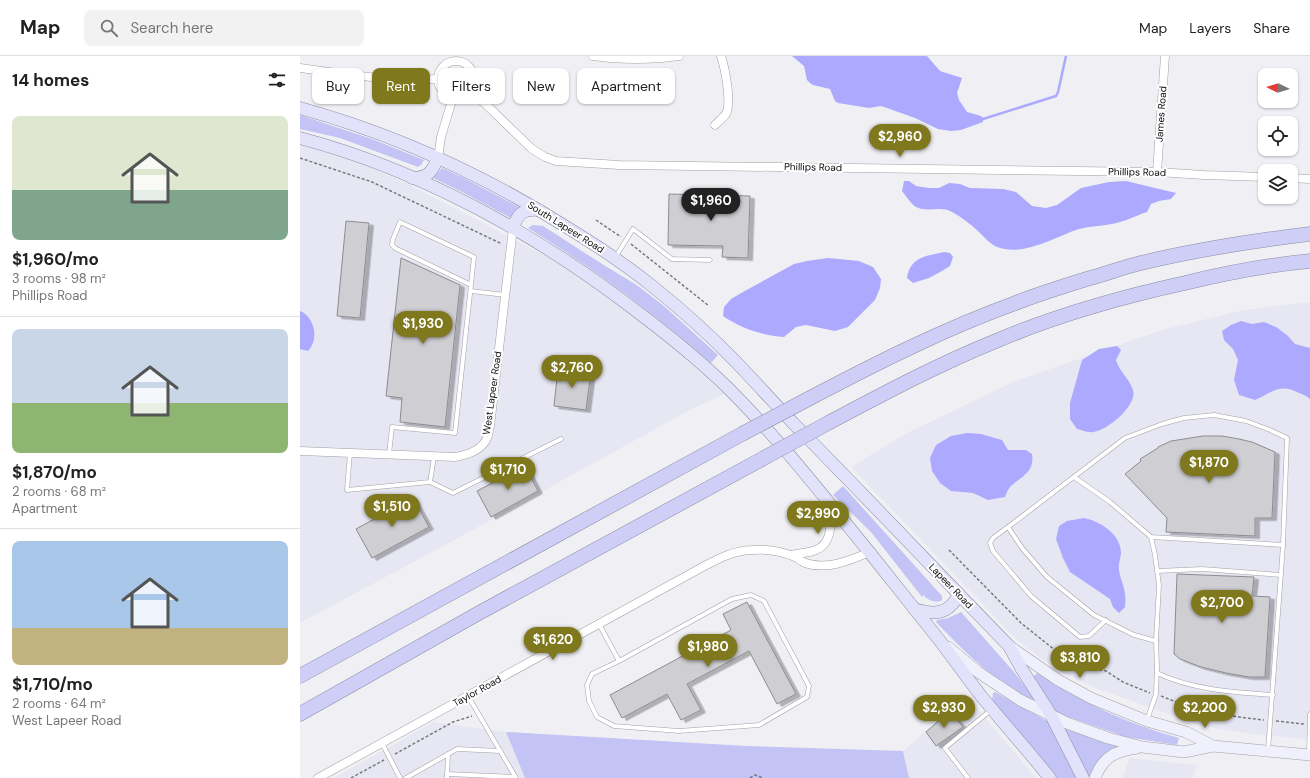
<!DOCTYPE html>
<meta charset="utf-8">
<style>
:root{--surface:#fff;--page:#f2f2f2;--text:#222;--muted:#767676;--line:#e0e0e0;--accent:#7f781d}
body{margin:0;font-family:"DM Sans",sans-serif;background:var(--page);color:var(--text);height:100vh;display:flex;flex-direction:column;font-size:15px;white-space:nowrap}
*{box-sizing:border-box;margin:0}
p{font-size:13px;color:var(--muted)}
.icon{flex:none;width:22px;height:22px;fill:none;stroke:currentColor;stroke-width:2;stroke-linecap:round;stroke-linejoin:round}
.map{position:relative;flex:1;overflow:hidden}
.side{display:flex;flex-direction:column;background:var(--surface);width:300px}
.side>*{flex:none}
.guide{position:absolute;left:12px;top:12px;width:380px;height:36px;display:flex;gap:8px}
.needle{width:26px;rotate:275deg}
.buttons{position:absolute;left:958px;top:12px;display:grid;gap:8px}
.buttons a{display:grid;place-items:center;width:40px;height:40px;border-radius:8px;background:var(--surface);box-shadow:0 1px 3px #0004;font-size:20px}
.price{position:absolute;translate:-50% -34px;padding:0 9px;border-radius:14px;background:var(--accent);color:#fff;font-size:13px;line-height:26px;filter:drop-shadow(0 1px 2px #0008)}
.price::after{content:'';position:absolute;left:50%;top:24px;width:12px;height:9px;margin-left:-6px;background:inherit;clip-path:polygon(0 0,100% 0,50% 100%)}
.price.selected{background:#222;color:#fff}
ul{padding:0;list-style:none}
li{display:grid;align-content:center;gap:8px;height:212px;padding:0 12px}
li+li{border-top:1px solid var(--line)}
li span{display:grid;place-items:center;height:124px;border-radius:8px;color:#555}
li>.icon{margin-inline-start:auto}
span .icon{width:72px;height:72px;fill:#fffc;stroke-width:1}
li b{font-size:17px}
h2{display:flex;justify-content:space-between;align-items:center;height:48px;padding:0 12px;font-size:17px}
.tag{padding:0 14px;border-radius:8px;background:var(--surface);box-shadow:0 1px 3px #0004;font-size:14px;line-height:36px}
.tag.selected{background:var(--accent);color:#fff}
header{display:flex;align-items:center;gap:24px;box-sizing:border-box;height:56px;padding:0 20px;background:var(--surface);border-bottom:1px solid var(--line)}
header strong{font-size:19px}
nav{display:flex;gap:22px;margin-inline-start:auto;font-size:14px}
.search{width:280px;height:36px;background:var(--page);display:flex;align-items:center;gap:10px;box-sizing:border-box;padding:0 14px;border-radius:8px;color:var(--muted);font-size:15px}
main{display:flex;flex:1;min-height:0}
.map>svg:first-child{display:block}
</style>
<header>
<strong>Map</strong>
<div class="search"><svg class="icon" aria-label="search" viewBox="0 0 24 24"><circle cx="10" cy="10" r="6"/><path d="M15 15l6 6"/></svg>Search here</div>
<nav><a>Map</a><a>Layers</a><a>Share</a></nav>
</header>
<main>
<section class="side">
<h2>14 homes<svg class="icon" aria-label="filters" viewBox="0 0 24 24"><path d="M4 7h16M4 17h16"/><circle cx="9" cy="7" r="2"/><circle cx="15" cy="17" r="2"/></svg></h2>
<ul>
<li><span style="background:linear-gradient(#dfe7d0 60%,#7fa58c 0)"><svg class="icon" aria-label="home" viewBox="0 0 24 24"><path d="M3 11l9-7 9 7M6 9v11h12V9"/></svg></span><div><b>$1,960/mo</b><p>3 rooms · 98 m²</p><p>Phillips Road</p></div></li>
<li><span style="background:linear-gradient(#c9d6e8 60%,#8fb573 0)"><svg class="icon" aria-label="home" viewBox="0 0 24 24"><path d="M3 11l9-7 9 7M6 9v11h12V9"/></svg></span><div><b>$1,870/mo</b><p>2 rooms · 68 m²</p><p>Apartment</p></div></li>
<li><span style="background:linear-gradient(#a9c7e8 70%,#c2b280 0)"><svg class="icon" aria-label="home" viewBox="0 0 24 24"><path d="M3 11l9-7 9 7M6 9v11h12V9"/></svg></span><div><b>$1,710/mo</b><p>2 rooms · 64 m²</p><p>West Lapeer Road</p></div></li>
</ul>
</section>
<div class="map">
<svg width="1010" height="722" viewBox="0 0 1010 722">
<defs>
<filter id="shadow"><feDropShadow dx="4.5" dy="2.5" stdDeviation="0" flood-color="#0004"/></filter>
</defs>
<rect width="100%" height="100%" fill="#f0f0f4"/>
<g fill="#e7e7f3">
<polygon points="0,87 17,92 59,107 106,127 263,209 329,254 362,282 424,338 386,356 162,480 0,567"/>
<polygon points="1010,246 1010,684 952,678 913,672 896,668 798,633 761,616 740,602 716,583 551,411 603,379 715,325 862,274 943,254"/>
<polygon points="666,639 736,722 609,722 603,695"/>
<polygon points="134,666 206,676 225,722 34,722"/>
<polygon points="830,702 897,709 893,722 822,722"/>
</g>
<g fill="#c3c3f5">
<polygon points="0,59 72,83 124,104 122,108 118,111 40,82 0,73"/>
<polygon points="142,112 164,122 219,151 219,152 211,162 160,135 135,123 134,121"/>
<path d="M233,169L243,170L299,206L338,230L364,250L418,299L411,307C354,257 293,212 228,172Z"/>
<path d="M543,430L642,540V544C636,548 628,544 623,539L622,541L571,476L533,439Z"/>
<path d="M661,556L714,616L733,641V643C727,643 721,638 716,635C685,617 661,592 636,566L637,564L648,562Z"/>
<path d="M737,617C781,646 828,668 879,682L877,689L826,681L757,657L733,621Z"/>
<polygon points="695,636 749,666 777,722 757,722 692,645 693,637"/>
<polygon points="766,673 819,691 789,722 765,674"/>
<polygon points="206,676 446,690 603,695 609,722 225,722"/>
</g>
<g fill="#aca9ff">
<polygon points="492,0 627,0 640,15 662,22 657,37 659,44 667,56 681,60 683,62 683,66 661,74 651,75 638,73 615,62 587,52 581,50 569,52 538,47 535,45 530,33 513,29 510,27 507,24 504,10"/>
<path d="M604,125H609L616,130L629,132H639L649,127L660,128L670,132L703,133L716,136L732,150L746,152L757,149L781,132L809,126L826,125L876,137L871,143L859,145L851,148L847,156C835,160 824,166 812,168C801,170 790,170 779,173C754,181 724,201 697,191C689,187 685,182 679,176C671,168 661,161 652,156C640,149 629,157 616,151C611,148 606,140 602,135Z"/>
<path d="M644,196L650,197L653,201L650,210L642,215L629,222L613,227L607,222C610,201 626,200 644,196Z"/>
<path d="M528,202L559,205L573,211L581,223L580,232L575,244L548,271L535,275L506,269L496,271L484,281C462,279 442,273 423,260L424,251L431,243L443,236L494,208L507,205Z"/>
<path d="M0,255C15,261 19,284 8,295L0,293Z"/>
<path d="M941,265L952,268L964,266L976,271L987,279L995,288L1010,292V343C1007,340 1004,339 999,337C980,327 973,336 955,344L939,339L934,324L938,304L933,293L924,284L922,275L931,269Z"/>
<path d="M817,290L821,294L816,304C819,315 829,322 833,334C838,349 807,375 793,376C788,377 782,374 777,373L770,363V347L782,304L799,293Z"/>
<path d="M667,377L681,378L702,384L708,394H726L732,398C735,416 722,420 711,430C708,433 706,438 705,441L688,444L673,437L651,435L640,427L632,415L630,402L636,389L651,380Z"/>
<path d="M784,462C799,465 820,477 821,496C821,502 818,508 819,514C820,523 825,531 825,539C826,543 825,547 825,551L819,557L813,551L810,543L770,516L763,502L756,483L759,470L767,465Z"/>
</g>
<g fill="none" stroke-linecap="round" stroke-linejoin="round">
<polyline stroke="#aca9ff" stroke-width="2.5" points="683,63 756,40 758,36 766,0"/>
</g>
<g fill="#cfcfd3" stroke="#8c8c90" filter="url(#shadow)">
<polygon points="369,138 450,140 448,202 422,201 423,190 368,189"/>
<polygon points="46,165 69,167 60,262 37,260"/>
<polygon points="101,202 160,229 145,371 100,366 102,342 86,340"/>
<polygon points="258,312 291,316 286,354 254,350"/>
<polygon points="903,380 922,380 939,383 952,386 975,396 972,462 955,462 955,480 866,476 867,462 825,418 841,405 840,403 858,392 858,391 871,385"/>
<polygon points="225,410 238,435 191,461 177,435"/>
<polygon points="113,442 129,471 72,502 56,473"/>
<polygon points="877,518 954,521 952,540 970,541 965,621 949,621 926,617 901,611 880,603 874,598"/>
<polygon points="447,546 496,638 477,648 449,595 387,628 401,654 381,664 367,638 322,662 310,639 431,574 423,558"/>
<polygon points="650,655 663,671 636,690 626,676"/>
</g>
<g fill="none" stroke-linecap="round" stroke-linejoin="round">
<defs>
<g id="service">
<polyline points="316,200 333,173 372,203 410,204"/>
<polyline points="171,235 205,239"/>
<polyline points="50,397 47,434 130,426 134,401"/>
<polyline points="89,398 92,371 155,377 174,201 100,166 93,183 92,189 95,192 171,229"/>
<polyline points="774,421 810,446 851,481 983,489"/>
<polyline points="130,426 153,437 261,383"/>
<polyline points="708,471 693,482 690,487 693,495 731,540 780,581 789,580 806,564"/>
<polyline points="851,481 855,499 859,529 856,585"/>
<polyline points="857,515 902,513 981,519"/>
<polyline points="299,568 319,605 432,543 451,539 464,545 509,630 507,641 459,669 379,675 314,670 297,661 289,645 287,629 292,618 319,605"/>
<path d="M857,617C893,634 933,636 973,639"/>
<polyline points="168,640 216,722"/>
<polyline points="847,664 856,638 857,611 856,585 834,579 794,559 747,521 722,492 708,471 825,382 862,368 884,362 914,359 946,365 970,374 987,382 983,489 968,695"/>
<polyline points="82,687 100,722"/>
<polyline points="1009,698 1010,658"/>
<polyline points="147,718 215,721"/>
<polyline points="106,722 157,693 200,695"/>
<polyline points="147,722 148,698"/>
<polyline points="668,722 645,692 691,654"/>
</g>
<g id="minor">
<path d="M293,0C319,4 353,4 379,0"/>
<circle cx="156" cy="23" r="18"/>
<path d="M0,12C46,18 92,26 138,23"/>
<polyline points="171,34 232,93 245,101 256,105 319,109 857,116 904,119 965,121"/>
<path d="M415,69C418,66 423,62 426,58C432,47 425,12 421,0"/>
<polyline points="138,102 141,81 153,41"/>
<polyline points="857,116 865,0"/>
<polyline points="991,122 1010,123"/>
<path d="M0,395L155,401C167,399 182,394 187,382C189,378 189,373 190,370L213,172"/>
<path d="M491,499C499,497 509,497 516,494C534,487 530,464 531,448"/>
<path d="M18,722L399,513C416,504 433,494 453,494C465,493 479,495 490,499C495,500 499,504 503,506C524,515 550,505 569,496"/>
</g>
<g id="secondary">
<polyline points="709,590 758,624 791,642 847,665 886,676 913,690"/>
<polyline points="648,591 678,616 720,644 767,667 808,682 842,691 884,696 913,690 1010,699"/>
<path d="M795,722C803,701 815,695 837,692"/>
</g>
<g id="primary">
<path d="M0,52C98,79 190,122 276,177C302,193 327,210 351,229C381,253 411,280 438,308C457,328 475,348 494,368C566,441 637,516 709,590L721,612L751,659L783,722"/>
<path d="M0,82C121,114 236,178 335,254C367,278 399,304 428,332C480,384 524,441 570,497C592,525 614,552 636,580C652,600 666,621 682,641C704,668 728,695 750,722"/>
<path d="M112,122C128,122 132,116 138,102"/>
<path d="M213,172C218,157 223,153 239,154"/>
<path d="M614,553C634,559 649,559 659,538"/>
</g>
<g id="motorway">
<path d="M512,341C577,307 644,273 713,248C738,238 764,230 790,222C806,218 821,212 837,208C894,194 952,185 1010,178"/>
<path d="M530,366C585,337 639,308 696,285C757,259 821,241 885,227C926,217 968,209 1010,205"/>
<polyline points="0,620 442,378"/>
<polyline points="0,658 179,557 464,402"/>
</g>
</defs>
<use href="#service" stroke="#a0a0a4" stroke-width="5"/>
<use href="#minor" stroke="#a0a0a4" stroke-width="9"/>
<use href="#secondary" stroke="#a0a0a4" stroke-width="12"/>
<use href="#primary" stroke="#8a8aa4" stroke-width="13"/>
<use href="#motorway" stroke="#8a8aa4" stroke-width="15"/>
<g stroke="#79797c" stroke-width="1.5" stroke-dasharray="3 2" stroke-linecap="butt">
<polyline points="0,102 72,126 202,188"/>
<polyline points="296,164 321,181"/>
<polyline points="331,188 409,250"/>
<polyline points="649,494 721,567 761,599 783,610 806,615 823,626 850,637"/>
<path d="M861,640C898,655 925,660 964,664"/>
<polyline points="976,665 1004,668"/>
<polyline points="95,698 153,666 172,660"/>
<polyline points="51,722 84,704"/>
<polyline points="450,722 455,719 463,722"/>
</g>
<use href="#service" stroke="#fff" stroke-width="4"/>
<use href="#minor" stroke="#fff" stroke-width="8"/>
<use href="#secondary" stroke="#f0f0fc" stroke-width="11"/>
<use href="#primary" stroke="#e2e2fa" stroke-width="12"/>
<use href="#motorway" stroke="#cecef6" stroke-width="14"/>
<defs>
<g id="motorway-bridge">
<polyline points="442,378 512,341"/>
<polyline points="464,402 530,366"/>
</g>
</defs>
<use href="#motorway-bridge" stroke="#8a8aa4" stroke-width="15" stroke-linecap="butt"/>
<use href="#motorway-bridge" stroke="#cecef6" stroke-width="14"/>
</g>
<g text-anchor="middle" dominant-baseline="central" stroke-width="4" stroke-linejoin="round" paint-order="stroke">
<g font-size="10" fill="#0c0c0d" stroke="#fefeff">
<text transform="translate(861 58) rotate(-86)">James Road</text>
<text transform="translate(513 111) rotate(1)">Phillips Road</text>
<text transform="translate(837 116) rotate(1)">Phillips Road</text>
<text transform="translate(266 171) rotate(32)">South Lapeer Road</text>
<text transform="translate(192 337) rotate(-82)">West Lapeer Road</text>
<text transform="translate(651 530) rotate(46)">Lapeer Road</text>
<text transform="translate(177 635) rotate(-29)">Taylor Road</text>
</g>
</g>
</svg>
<div class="buttons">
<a><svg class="needle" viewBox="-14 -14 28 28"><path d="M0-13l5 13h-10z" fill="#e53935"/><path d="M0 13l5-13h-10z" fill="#767676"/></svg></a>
<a><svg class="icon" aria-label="locate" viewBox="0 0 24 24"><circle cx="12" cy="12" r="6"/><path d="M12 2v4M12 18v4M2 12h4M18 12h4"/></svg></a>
<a><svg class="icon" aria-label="layers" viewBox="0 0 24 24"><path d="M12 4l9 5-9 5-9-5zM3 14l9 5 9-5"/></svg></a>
</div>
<b class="price" style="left:600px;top:102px">$2,960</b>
<b class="price selected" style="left:411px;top:166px">$1,960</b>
<b class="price" style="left:123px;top:289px">$1,930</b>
<b class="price" style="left:272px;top:333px">$2,760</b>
<b class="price" style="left:909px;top:428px">$1,870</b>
<b class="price" style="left:208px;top:435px">$1,710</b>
<b class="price" style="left:92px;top:472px">$1,510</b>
<b class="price" style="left:518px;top:479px">$2,990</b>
<b class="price" style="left:922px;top:568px">$2,700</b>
<b class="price" style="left:253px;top:605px">$1,620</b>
<b class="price" style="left:408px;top:612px">$1,980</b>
<b class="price" style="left:780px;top:623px">$3,810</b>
<b class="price" style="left:644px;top:673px">$2,930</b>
<b class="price" style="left:905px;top:673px">$2,200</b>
<div class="guide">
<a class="tag">Buy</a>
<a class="tag selected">Rent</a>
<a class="tag">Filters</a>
<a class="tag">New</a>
<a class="tag">Apartment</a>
</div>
</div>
</main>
